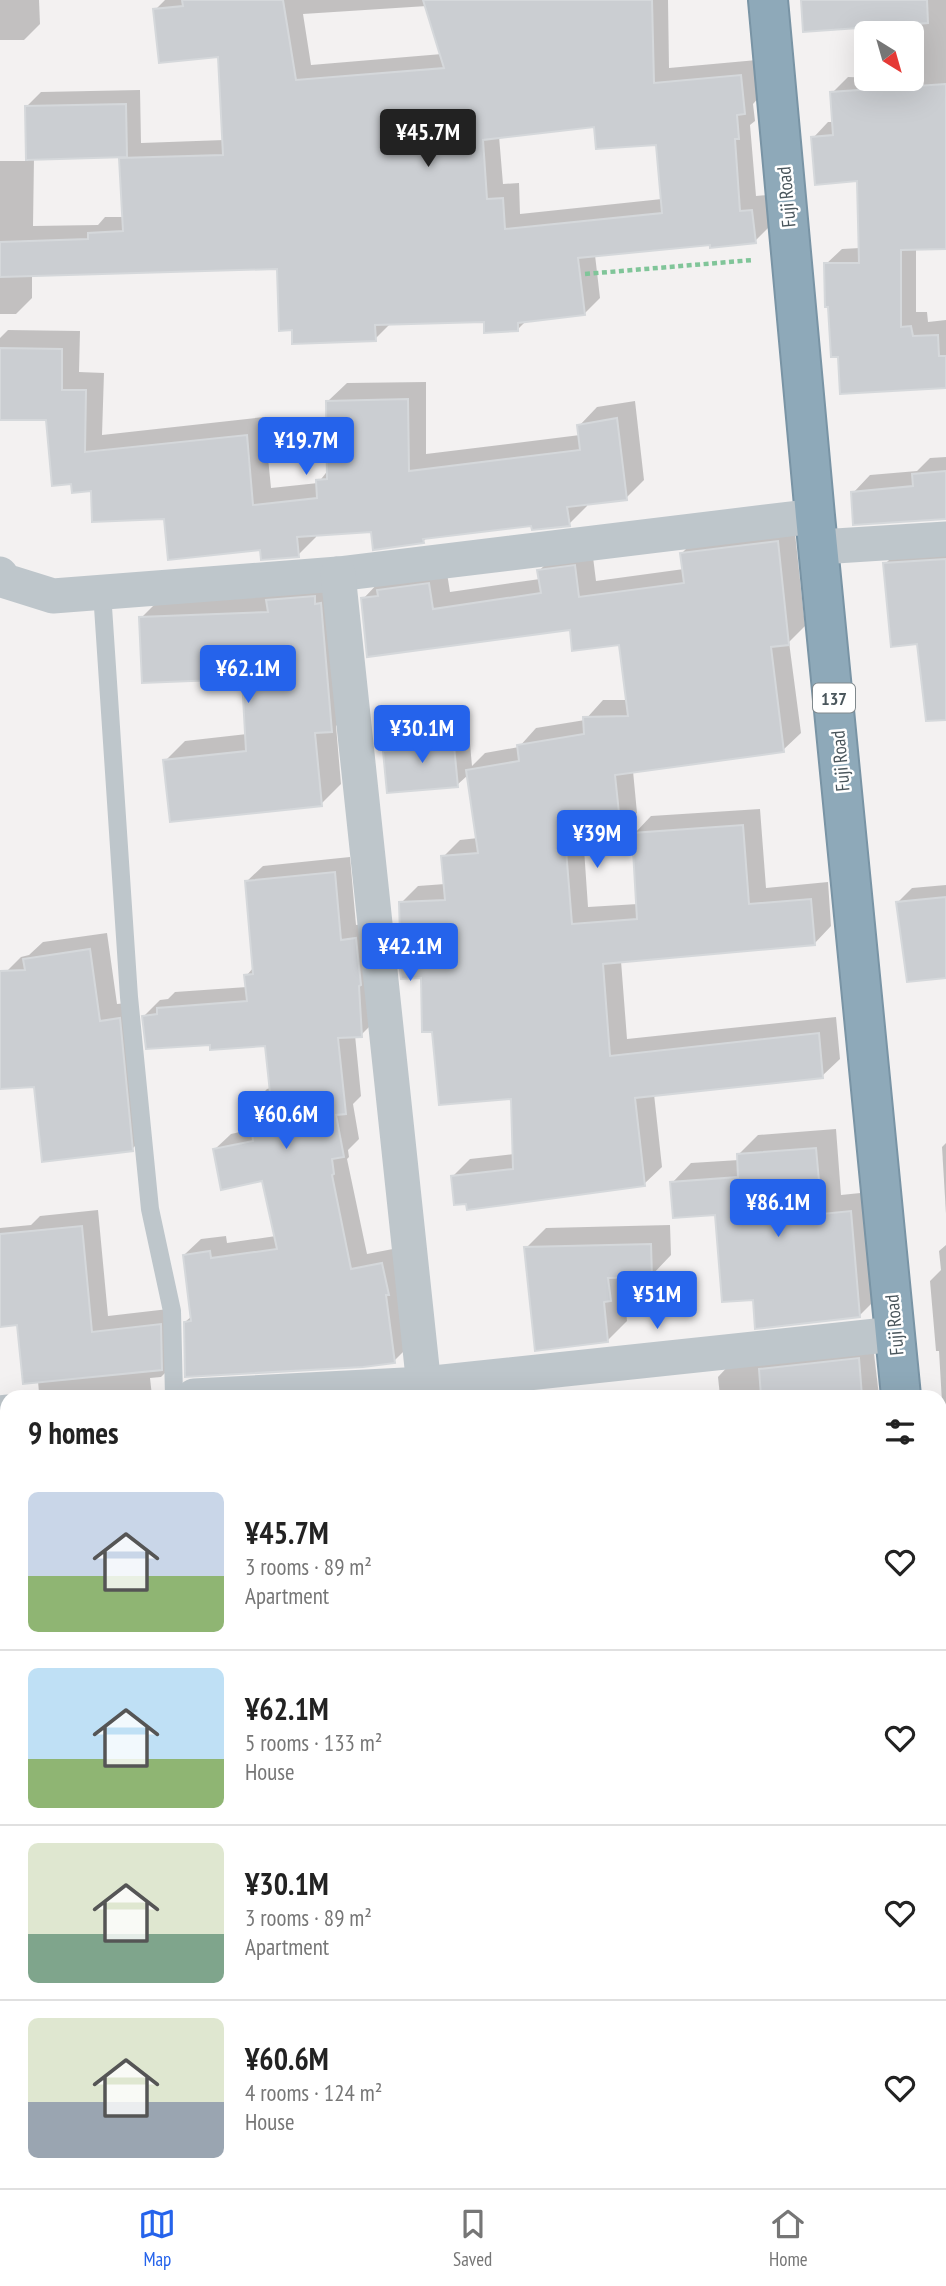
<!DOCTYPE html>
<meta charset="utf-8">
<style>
:root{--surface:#fff;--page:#f2f2f2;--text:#222;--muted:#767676;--line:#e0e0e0;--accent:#2563eb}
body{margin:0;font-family:"PT Sans Narrow",sans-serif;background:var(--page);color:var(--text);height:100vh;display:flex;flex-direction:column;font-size:26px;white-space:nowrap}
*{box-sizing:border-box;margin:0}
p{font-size:23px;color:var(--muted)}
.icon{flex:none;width:38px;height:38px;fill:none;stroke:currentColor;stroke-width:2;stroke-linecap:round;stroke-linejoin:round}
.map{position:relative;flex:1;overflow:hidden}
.sheet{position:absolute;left:0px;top:1390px;width:947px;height:800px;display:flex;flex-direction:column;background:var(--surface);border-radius:21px 21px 0 0;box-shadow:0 7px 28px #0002}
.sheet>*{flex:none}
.needle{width:46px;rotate:143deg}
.fabs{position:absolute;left:854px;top:21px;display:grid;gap:14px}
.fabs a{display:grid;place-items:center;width:70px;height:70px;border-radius:10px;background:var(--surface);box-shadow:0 7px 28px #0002;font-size:35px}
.price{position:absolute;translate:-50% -60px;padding:0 16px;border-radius:7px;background:var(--accent);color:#fff;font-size:23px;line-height:46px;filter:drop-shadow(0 2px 4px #0008)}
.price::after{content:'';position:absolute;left:50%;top:42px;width:21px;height:16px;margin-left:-10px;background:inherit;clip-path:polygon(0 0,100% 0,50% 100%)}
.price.on{background:#222;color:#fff}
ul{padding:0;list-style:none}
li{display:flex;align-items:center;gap:21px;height:175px;padding:0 28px}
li+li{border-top:2px solid var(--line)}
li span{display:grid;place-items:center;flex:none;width:196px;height:140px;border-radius:10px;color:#555}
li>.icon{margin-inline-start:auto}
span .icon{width:84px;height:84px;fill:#fffc;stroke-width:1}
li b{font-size:30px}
h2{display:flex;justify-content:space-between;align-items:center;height:84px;padding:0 28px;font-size:30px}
.tabs{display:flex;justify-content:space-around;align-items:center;height:98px;border-top:2px solid var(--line);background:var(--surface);font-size:19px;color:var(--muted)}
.tabs a{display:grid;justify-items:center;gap:4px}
.tabs .on{color:var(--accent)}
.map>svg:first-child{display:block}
</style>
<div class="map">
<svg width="946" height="2188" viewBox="0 0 946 2188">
<rect width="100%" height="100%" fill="#f3f1f1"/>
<g fill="#0003" fill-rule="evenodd">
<polygon points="0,0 39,0 40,24 24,40 0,40"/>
<path d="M165,0H668L669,68L757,60L760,96L753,104L755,121L750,125L756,196L768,195L771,225L755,241L711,243L595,255L600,298L584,314L527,320L517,330L486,320L391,323L375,339L293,329L279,267L32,274V298L16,314H0V161H28L26,107L41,92L140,90L141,143L224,140L220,55L155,10ZM427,6L442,54L311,65L303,14ZM596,125L658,143L662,199L520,214L519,183L503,184L499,136ZM124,156L121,159L124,217H105L98,225L33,226L34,158Z"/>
<polygon points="802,0 946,0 946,246 916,248 916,312 927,312 928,322 946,320 946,386 840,355 826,264 842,249 860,248 859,179 813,138 828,122 834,122 832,93 848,77 912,79 912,33 884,33 883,25"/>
<polygon points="8,330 80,331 79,372 104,373 102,435 264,417 271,488 318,483 329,469 328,401 347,383 426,382 426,454 580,435 579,426 597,407 635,401 644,480 626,498 587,503 587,506 569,524 533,524 427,537 423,542 372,530 316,534 316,537 298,555 261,548 166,518 73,482 48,419 0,418 0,338"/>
<polygon points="946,457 946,517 853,493 870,475 917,471 930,458"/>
<polygon points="794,524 805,626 789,642 801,733 783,750 633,771 637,813 620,830 583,834 588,907 638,904 634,834 651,816 760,809 766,888 828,882 831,926 814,944 621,961 627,1039 836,1017 840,1059 822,1076 654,1094 662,1167 644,1184 453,1176 470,1159 514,1154 513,1097 434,1030 422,976 398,935 401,931 401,903 418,886 445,884 443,857 460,840 478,838 468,775 457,785 385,752 400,737 412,736 423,725 468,721 472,766 485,753 519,747 536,728 585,720 603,700 628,700 620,643 571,628 369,655 363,599 380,581 446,567 450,592 540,579 539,571 556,553 592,549 596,581 684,569 682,553 699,536"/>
<polygon points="946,544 946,713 885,564 902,547"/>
<polygon points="340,584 352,710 336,726 341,784 321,804 165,761 185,741 247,734 244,677 141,618 161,598"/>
<polygon points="350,857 356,925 372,923 377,1019 361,1035 355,1035 361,1096 353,1104 359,1139 348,1150 349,1157 347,1159 367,1254 398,1248 410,1345 394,1361 185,1322 192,1316 184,1255 201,1239 226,1236 227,1243 276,1236 264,1179 214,1150 231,1134 253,1129 251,1105 267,1089 271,1088 266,1044 212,1043 144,1016 160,1000 168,999 175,992 247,987 246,976 254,967 246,882 263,866"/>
<polygon points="946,885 946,976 897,903 912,888"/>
<polygon points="107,933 117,1004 137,1002 149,1132 132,1149 35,1085 0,1087 0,981 4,974 21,957 29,955 43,942"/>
<polygon points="836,1129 841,1195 870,1192 879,1296 859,1316 755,1298 716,1213 672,1183 691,1163 739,1160 738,1155 758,1135"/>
<polygon points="946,1143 946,1214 942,1147"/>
<polygon points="98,1210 108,1316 177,1308 178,1360 161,1377 150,1378 152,1396 48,1396 48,1392 39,1393 38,1381 18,1323 0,1325 0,1228 31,1225 40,1216"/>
<polygon points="670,1225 671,1255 652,1275 629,1276 630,1280 624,1286 627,1321 607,1341 526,1248 546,1228"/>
<polygon points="946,1245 946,1470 939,1351 936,1351 930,1281 941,1270 939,1251"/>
<polygon points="873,1345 879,1396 720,1396 718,1377 732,1362"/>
<polygon points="0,1902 7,1906 7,1928 0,1939"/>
<polygon points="940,2050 946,2111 946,2188 706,2188 707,2182 940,2182"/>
<rect x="83" y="2182" width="119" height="6"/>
<polygon points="288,2182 469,2182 465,2186 444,2188 289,2188"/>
</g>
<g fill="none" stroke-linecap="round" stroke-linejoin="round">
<g stroke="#96dee3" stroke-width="68">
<polyline points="0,1492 7,1514"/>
<polyline points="0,2055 7,2038"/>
</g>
</g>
<g fill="#cbced2" stroke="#d5d8db" stroke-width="2" fill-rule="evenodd">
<path d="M182,0H283L296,80L444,68L423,0H652L654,83L741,75L745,114L737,115L739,139H735L740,211L752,210L756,243L710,248V245L578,258L585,315L518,323V331L484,333V322L375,325L376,341L292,344V330L279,331L277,269L0,277V242L88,239V233L123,231L119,158L223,155L218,57L159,63L153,9L183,6ZM594,127L596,149L656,145L662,213L505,229L503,198L487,199L483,140Z"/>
<polygon points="801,0 927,0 928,23 803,32"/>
<polygon points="946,84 946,249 901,250 901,327 911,326 913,336 938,335 939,356 946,356 946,388 840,394 838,357 831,357 828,307 825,307 824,263 859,263 857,181 815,185 811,137 833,135 830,92"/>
<polygon points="126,104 127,157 26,160 25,106"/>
<polygon points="0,348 62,349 62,390 86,390 85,452 247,435 253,505 317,498 316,480 327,479 326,401 408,399 409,471 580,450 577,425 617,418 627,500 567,507 570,526 532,530 531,526 423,539 424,543 373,550 371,532 297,537 299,557 261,560 260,550 168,560 164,519 92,522 91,491 72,493 71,484 52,486 46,420 0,420"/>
<polygon points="946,471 946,519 853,525 851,492 913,486 912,474"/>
<polygon points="778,541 789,645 771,647 784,752 615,775 621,832 565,837 572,924 637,919 632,833 743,825 749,904 811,899 815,945 603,964 610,1056 819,1033 823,1078 635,1098 645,1186 467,1210 466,1204 454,1205 451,1176 513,1169 511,1099 439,1105 432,1032 422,1032 421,978 401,979 396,934 400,934 399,902 445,900 441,856 478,853 466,770 519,761 517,745 584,734 583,717 628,716 619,645 572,651 570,630 367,657 361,598 378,596 377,590 429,583 433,609 541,593 537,570 575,565 579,597 684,583 680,553"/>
<polygon points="946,559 946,720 926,721 917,644 891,647 883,563"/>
<polygon points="315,596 315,604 321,603 332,732 315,733 322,806 170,822 163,760 246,751 242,679 142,683 139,617 268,612 266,600"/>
<polygon points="453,735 458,787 387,793 383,751 407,749 406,739"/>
<polygon points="335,872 341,940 356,938 361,985 359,986 362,1037 338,1038 346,1114 336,1115 344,1157 332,1159 334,1174 332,1175 351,1269 382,1263 389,1295 386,1295 395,1363 363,1367 185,1377 184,1322 191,1321 183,1255 210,1251 211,1258 277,1249 262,1181 221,1190 213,1149 253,1141 249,1104 271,1102 265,1046 210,1050 210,1045 146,1049 142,1016 157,1014 157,1008 247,1001 244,975 253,974 245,881"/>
<polygon points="946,897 946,978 907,982 896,902"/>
<polygon points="90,949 100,1021 120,1018 133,1151 42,1162 34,1087 0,1089 0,971 25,970 23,959"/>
<polygon points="816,1148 822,1214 851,1211 860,1317 755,1329 753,1300 722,1302 715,1215 673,1218 670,1182 738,1177 737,1154"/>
<polygon points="82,1226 92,1332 161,1324 162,1370 23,1384 17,1325 0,1327 0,1234"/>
<polygon points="651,1244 652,1277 608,1278 611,1301 604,1302 608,1342 535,1351 524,1247"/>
<polygon points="859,1358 862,1396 761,1396 759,1369"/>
</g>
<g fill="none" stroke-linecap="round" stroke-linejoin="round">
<defs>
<g id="highway">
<polyline points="768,0 815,516 901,1396"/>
<polyline points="940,1825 946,1889"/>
</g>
</defs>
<use href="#highway" stroke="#7994a5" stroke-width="42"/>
<g stroke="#80c599" stroke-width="4.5" stroke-dasharray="5 3.5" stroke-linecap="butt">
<polyline points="585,274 753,260"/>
<polyline points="940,2077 946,2076"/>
</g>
<g stroke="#bec6cb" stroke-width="18">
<polyline points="102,592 129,997 150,1209 172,1311 174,1396"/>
<polyline points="242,2182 243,2188"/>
</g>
<g stroke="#bec6cb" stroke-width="35">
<polyline points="820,547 946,539"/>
<polyline points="0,574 5,581 53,596 338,574 815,516"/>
<polyline points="338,574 425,1396"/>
<polyline points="194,1396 424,1384 895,1334"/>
<polyline points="0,1413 7,1412"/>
<polyline points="489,2182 490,2188"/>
</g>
<use href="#highway" stroke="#8ea9b9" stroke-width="38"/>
</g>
<g text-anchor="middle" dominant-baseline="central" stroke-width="5" stroke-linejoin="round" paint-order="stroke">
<rect fill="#fff" stroke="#80898d" stroke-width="2" x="813" y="683.5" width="42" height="29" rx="5"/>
<g font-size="18" font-weight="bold" fill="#4a565c">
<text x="834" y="698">137</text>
</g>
<g font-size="19" fill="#4a565c" stroke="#fff">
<text transform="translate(786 197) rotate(-95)">Fuji Road</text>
<text transform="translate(840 761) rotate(-95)">Fuji Road</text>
<text transform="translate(894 1325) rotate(-95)">Fuji Road</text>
</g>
</g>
</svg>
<div class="fabs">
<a><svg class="needle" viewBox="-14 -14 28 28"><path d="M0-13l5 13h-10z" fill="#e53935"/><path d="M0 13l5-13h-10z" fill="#767676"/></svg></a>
</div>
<b class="price on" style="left:428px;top:169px">¥45.7M</b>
<b class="price" style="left:306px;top:477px">¥19.7M</b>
<b class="price" style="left:248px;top:705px">¥62.1M</b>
<b class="price" style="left:422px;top:765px">¥30.1M</b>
<b class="price" style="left:597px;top:870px">¥39M</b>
<b class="price" style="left:410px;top:983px">¥42.1M</b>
<b class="price" style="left:286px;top:1151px">¥60.6M</b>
<b class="price" style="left:778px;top:1239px">¥86.1M</b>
<b class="price" style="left:657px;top:1331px">¥51M</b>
<section class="sheet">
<h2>9 homes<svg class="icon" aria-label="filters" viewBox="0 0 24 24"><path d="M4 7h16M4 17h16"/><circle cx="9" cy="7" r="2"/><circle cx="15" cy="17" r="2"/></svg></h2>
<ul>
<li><span style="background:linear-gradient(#c9d6e8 60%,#8fb573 0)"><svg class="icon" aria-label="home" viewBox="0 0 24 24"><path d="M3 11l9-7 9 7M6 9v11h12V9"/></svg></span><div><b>¥45.7M</b><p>3 rooms · 89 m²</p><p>Apartment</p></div><svg class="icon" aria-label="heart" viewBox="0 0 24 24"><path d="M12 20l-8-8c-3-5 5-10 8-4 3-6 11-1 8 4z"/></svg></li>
<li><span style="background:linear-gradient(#bfe0f5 65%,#8fb573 0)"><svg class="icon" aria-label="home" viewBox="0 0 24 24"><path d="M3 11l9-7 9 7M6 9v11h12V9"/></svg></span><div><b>¥62.1M</b><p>5 rooms · 133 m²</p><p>House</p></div><svg class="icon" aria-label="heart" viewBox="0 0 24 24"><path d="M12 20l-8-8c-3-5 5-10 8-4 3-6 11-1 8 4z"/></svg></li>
<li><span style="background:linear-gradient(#dfe7d0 65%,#7fa58c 0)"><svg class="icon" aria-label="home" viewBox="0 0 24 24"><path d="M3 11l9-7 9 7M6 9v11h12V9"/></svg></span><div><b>¥30.1M</b><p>3 rooms · 89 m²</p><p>Apartment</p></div><svg class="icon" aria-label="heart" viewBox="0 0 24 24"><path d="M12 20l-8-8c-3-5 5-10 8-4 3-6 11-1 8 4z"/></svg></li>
<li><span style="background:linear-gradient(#dfe7d0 60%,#9aa5b1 0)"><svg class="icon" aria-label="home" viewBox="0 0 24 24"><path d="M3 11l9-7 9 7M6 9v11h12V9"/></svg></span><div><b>¥60.6M</b><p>4 rooms · 124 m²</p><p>House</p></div><svg class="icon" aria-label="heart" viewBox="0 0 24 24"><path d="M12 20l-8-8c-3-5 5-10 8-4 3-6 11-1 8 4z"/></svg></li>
</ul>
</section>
</div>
<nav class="tabs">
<a class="on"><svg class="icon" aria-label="map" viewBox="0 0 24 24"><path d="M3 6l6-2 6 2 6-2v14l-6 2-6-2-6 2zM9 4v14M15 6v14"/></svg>Map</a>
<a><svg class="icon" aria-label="saved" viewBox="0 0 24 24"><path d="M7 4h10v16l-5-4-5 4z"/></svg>Saved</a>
<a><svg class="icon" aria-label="home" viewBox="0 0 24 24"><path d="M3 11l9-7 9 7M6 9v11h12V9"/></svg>Home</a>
</nav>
